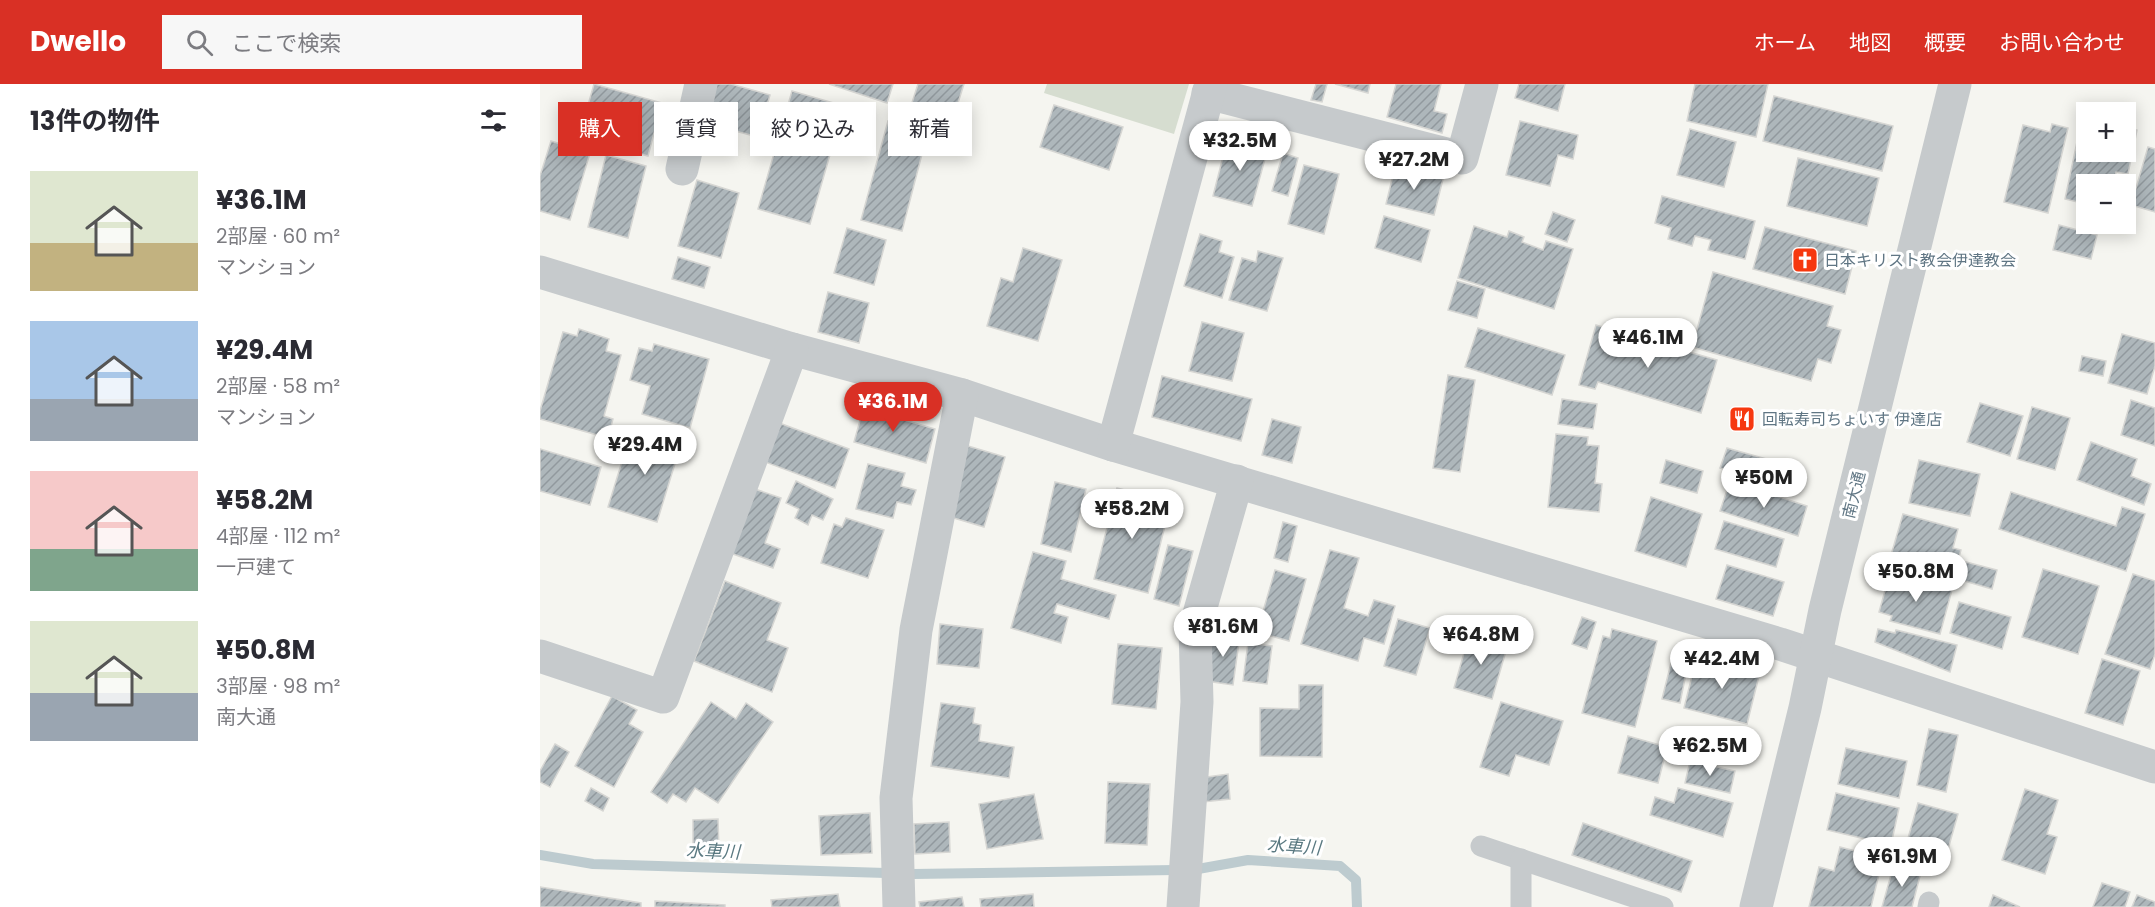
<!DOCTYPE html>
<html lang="ja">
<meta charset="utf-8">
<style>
:root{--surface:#fff;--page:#f7f7f7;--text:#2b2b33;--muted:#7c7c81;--accent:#d93025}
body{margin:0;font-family:Poppins,"Noto Sans JP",sans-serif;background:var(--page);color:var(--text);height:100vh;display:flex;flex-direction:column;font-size:22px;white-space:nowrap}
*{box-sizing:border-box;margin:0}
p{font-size:20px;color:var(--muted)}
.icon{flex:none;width:33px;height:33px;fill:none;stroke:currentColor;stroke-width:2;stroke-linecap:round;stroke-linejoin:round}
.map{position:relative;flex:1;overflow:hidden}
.side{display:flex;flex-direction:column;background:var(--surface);width:540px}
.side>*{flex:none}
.guide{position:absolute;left:18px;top:18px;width:570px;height:54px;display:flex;gap:12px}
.fabs{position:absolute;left:1536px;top:18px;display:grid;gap:12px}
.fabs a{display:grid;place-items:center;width:60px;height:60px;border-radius:0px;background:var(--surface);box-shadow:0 3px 15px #0003;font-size:30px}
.price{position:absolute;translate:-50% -51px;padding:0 14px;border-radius:21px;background:#fff;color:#222;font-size:20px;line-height:39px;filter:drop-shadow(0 2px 3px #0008)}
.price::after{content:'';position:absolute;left:50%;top:36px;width:18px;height:14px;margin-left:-9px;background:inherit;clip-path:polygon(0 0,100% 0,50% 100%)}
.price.active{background:var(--accent);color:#fff}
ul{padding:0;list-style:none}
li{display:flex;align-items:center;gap:18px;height:150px;padding:0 30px}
li span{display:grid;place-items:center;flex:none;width:168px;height:120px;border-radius:0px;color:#555}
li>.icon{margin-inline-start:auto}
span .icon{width:72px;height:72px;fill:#fffc;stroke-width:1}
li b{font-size:26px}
h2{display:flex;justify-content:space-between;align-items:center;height:72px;padding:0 30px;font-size:26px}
.pill{padding:0 21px;border-radius:0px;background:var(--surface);box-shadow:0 3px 15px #0003;font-size:21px;line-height:54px}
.pill.active{background:var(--accent);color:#fff}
header{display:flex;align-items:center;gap:36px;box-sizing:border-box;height:84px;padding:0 30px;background:var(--accent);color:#fff}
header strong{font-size:28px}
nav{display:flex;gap:33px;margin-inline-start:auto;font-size:21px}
.search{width:420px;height:54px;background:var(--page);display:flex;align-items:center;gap:15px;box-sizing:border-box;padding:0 21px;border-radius:0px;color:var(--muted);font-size:22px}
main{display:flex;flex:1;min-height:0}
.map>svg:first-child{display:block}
</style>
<header>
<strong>Dwello</strong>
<div class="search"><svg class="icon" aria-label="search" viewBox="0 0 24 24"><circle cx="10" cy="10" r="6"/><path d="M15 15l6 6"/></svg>ここで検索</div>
<nav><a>ホーム</a><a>地図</a><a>概要</a><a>お問い合わせ</a></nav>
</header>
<main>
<section class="side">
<h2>13件の物件<svg class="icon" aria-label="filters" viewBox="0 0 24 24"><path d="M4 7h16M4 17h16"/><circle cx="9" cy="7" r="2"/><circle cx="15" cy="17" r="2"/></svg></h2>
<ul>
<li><span style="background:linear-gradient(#dfe7d0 60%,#c2b280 0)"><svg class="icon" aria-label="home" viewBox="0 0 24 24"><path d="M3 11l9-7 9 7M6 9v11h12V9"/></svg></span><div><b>¥36.1M</b><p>2部屋 · 60 m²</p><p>マンション</p></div></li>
<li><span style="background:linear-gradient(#a9c7e8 65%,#9aa5b1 0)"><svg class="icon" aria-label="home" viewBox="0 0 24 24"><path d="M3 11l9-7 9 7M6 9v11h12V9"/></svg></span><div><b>¥29.4M</b><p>2部屋 · 58 m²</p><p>マンション</p></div></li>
<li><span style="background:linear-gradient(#f6c9c9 65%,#7fa58c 0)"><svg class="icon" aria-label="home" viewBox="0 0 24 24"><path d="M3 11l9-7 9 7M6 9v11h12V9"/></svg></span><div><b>¥58.2M</b><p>4部屋 · 112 m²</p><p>一戸建て</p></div></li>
<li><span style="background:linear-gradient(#dfe7d0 60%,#9aa5b1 0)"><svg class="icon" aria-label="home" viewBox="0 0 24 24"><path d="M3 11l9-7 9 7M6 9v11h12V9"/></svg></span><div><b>¥50.8M</b><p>3部屋 · 98 m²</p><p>南大通</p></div></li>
</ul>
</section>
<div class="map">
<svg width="1615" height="823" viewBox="0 0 1615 823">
<defs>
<pattern id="building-hatch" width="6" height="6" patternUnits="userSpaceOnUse" patternTransform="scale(1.5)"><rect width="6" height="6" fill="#aeb7bb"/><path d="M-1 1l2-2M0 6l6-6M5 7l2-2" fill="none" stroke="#91999e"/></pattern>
</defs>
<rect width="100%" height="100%" fill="#f5f5f0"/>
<polygon fill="#d6ddd0" points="507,0 649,0 634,50 504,9"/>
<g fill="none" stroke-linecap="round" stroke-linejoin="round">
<g stroke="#bdcbcf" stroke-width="10">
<polyline points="0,771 53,780 346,789"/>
<polyline points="658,785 708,776 800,782 816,796 817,823"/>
<polyline points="373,790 635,786"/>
</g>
</g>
<g fill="url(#building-hatch)" stroke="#d6d6d3" stroke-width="1.5">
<polygon points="54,0 122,19 108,72 39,53"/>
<polygon points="172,0 191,0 230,11 218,53 161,38"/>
<polygon points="289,0 353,0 347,19"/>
<polygon points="378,0 424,0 411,41 369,28"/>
<polygon points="776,0 787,0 782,18 771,16"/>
<polygon points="795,0 830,0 828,9"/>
<polygon points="856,0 901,0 894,27 907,30 902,49 847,33"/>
<polygon points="979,0 1025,0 1018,27 975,14"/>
<polygon points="1155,0 1228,0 1216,53 1147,37"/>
<polygon points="252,7 304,22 270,140 218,125"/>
<polygon points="1234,12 1353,42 1342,87 1223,57"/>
<polygon points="514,21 583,43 569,86 500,63"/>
<polygon points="1542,34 1546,35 1546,68 1586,68 1586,44 1597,46 1588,90 1576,88 1573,100 1546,100 1546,120 1525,115"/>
<polygon points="348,37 388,47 362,147 321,136"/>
<polygon points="980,37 1038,51 1033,75 1018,71 1010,102 966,91"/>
<polygon points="1512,40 1528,44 1508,129 1464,118 1483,41 1510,48"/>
<polygon points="1150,45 1196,58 1184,103 1137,91"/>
<polygon points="688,53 728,64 712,122 673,112"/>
<polygon points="11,57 50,69 30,136 0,127 0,92"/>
<polygon points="1608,63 1615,65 1615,128 1591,121"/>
<polygon points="743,69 758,74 748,112 732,107"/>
<polygon points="66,71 106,82 88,154 48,143"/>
<polygon points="1258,74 1339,94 1327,142 1247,122"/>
<polygon points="764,81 799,90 784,150 748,140"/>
<polygon points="855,83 903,95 894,131 846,120"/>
<polygon points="157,96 199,109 181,174 138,162"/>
<polygon points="1122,112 1215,137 1205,175 1168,166 1171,156 1155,152 1152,162 1128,155 1131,144 1115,139"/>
<polygon points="1013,128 1035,136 1027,158 1005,150"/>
<polygon points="844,132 890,146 881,178 835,164"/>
<polygon points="1519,141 1557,151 1551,175 1513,166"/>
<polygon points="934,142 967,153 969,147 984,153 982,158 1003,166 1006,157 1033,165 1014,225 918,194"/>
<polygon points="1225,143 1316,167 1305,210 1213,185"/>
<polygon points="307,144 346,156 334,201 294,189"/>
<polygon points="660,150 682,157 679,168 694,173 682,214 644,202"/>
<polygon points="483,164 522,176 498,257 447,242 461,194 473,198"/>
<polygon points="718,167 743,174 727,227 689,216 702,174 716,178"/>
<polygon points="138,173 170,183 164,204 132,195"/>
<polygon points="1173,188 1293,222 1287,242 1301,246 1291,279 1278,275 1271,297 1152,263"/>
<polygon points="917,197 945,205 937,234 908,226"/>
<polygon points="288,208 329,219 319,259 278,248"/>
<polygon points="662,238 704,249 692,297 649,287"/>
<polygon points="1056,241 1177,276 1161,329 1058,298 1055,305 1039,301"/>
<polygon points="938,244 1025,271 1012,311 925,283"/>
<polygon points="39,245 69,255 66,267 81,271 64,332 73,335 68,354 0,335 0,327 23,248 37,252"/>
<polygon points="1582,250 1615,259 1615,282 1607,310 1568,299"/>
<polygon points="114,260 169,275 150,344 102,330 110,302 90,296 99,264 112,267"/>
<polygon points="1542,272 1566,277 1563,292 1539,287"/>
<polygon points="908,291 935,296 920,388 893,384"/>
<polygon points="622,292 712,315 701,357 612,333"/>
<polygon points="326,315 353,323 351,332 395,345 386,379 314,358"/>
<polygon points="1022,315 1057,320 1053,345 1018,340"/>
<polygon points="1591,316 1615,324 1615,362 1581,351"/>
<polygon points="1440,319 1483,332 1470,372 1427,358"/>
<polygon points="1492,323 1530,334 1515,386 1477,375"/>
<polygon points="732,335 761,343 752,379 722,371"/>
<polygon points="234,337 309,365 295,404 220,376"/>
<polygon points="92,345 141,360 117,438 68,423"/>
<polygon points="1016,350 1048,353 1047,361 1059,362 1055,399 1062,400 1059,428 1008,423"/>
<polygon points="1551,358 1597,375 1591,392 1611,400 1604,421 1537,396"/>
<polygon points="428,362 465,373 444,443 407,432"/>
<polygon points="1187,364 1241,379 1235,400 1180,384"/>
<polygon points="0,365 61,383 50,421 0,407"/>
<polygon points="1126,376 1163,387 1157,409 1120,399"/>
<polygon points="1379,376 1440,390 1430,432 1369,419"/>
<polygon points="328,380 365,389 361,402 376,406 371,421 357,418 353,434 316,425"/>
<polygon points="256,397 293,415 283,436 272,431 268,441 255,434 259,425 246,419"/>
<polygon points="1190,397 1267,422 1258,452 1180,427"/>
<polygon points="515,398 546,405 531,468 501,460"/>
<polygon points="212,404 241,414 225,459 240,465 233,484 190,469"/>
<polygon points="577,404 631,418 608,509 554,495"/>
<polygon points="1471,408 1576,442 1582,423 1605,430 1586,487 1459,445"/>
<polygon points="1111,413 1162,430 1146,483 1095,467"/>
<polygon points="1363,430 1418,445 1413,464 1421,466 1412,497 1349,478"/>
<polygon points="306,434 344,446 328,494 281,479 294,440 302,443"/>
<polygon points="1184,437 1244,455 1236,483 1175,465"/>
<polygon points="743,438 757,442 748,478 734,474"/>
<polygon points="628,461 653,467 639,522 614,515"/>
<polygon points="790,466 819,474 804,524 828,532 834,516 855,522 844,560 824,554 818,577 761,560"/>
<polygon points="493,468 526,477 521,495 576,511 569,535 517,520 514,529 528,533 521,559 471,544"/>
<polygon points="1426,478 1457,486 1452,505 1421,496"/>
<polygon points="1187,481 1244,498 1233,532 1176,515"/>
<polygon points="1503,485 1559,502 1538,570 1482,553"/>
<polygon points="735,486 766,495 749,557 717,548"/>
<polygon points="1350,489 1412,506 1400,550 1350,537 1352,532 1339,528"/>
<polygon points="1593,490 1615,497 1615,570 1610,585 1565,570"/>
<polygon points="185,497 241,519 227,556 248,564 232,608 154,577"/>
<polygon points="1419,518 1471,533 1462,565 1410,549"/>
<polygon points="1042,533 1056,538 1047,565 1032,560"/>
<polygon points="858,535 890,544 876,591 844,582"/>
<polygon points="400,540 443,545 439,584 397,580"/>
<polygon points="1072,545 1117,557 1095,643 1042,629 1063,552 1070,554"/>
<polygon points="1338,545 1355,549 1356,546 1417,561 1410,588 1335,558"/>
<polygon points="674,546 700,551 693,601 666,597"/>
<polygon points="930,548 968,560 952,615 914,604"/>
<polygon points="708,559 732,562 727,600 703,597"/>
<polygon points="578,560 622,564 616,625 572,620"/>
<polygon points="1133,571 1149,575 1140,619 1122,615"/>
<polygon points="1157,572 1220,588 1207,640 1144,624"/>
<polygon points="1562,575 1600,587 1583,641 1545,629"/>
<polygon points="759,601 783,601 782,673 720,672 720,624 759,625"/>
<polygon points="72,612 97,626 89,640 103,648 74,703 35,682"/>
<polygon points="171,618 196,635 206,619 233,638 178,719 155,704 146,718 133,710 127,719 111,708"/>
<polygon points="961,618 1023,637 1009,681 976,671 969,692 940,683"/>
<polygon points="401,619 435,624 433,639 441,641 439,657 474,663 469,694 391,682"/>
<polygon points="1389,645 1418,651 1406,708 1377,701"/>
<polygon points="1088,652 1127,663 1118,699 1078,689"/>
<polygon points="15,660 29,668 10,703 0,698 0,687"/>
<polygon points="1306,664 1367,677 1359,714 1298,700"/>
<polygon points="1150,677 1195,687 1190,709 1145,699"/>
<polygon points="688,690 690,715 663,718 660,694"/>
<polygon points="568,698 610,700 607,761 565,759"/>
<polygon points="51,704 69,714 63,727 45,717"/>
<polygon points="1138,704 1193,719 1183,753 1110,731 1115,713 1134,719"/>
<polygon points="1485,705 1518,716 1507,750 1517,753 1505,790 1462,776"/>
<polygon points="1296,709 1359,724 1351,761 1287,746"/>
<polygon points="494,710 503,755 447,765 439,720"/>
<polygon points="1378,719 1418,730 1403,783 1363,772"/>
<polygon points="330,729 332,769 281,771 279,732"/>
<polygon points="178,735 179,767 153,767 153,736"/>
<polygon points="409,738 410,768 375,770 374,740"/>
<polygon points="1043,739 1152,777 1141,808 1032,771"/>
<polygon points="1300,763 1343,774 1331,823 1269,823 1279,783 1294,787"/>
<polygon points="1354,780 1381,788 1372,823 1342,823"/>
<polygon points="1562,799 1590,808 1585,823 1553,823"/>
<polygon points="0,803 101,819 101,823 0,823"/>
<polygon points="298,810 300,823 232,823 231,816"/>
<polygon points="493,810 494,823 441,823 440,815"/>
<polygon points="1453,811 1480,823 1449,823"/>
<polygon points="1597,811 1615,818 1615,823 1592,823"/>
<polygon points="422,813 424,823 380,823 379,818"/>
<polygon points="115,817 185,821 185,823 115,823"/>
</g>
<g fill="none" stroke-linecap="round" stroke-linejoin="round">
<g stroke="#c6cacc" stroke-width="21">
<polyline points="941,762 1123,823"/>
<polyline points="981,823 981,775"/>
<polyline points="1388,823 1389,818"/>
</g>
<g stroke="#c6cacc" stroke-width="33">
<polyline points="668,9 922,74 942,0"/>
<polyline points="142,85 161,0"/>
<polyline points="0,188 252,265 422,311 573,361 1240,560 1615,683"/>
<polyline points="573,361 671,0"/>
<polyline points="0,572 123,613 252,265"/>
<polyline points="359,823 356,714 376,546 422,311"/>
<polyline points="643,823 657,618 655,544 697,397"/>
</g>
<polyline stroke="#c6cacc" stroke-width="33" points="1216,823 1265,624 1285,526 1415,0"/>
</g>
<defs>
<symbol id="church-square" viewBox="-11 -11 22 22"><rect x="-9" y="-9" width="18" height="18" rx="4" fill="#f6380f" stroke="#fff"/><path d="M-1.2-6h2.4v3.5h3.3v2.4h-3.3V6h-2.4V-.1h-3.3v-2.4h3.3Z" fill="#fff"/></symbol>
<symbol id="restaurant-square" viewBox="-11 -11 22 22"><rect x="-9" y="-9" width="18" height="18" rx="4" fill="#f6380f" stroke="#fff"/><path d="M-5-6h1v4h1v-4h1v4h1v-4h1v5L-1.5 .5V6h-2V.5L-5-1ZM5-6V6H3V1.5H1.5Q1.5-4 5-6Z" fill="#fff"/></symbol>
</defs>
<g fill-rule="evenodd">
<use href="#church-square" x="1250" y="161" width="30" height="30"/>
<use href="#restaurant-square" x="1187" y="320" width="30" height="30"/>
</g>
<g text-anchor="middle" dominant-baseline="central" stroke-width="6" stroke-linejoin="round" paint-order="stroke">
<g font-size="16" fill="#607684" stroke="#fff" text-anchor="start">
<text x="1284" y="176">日本キリスト教会伊達教会</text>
<text x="1222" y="335">回転寿司ちょいす 伊達店</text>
</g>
<g font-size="16" fill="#607684" stroke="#fff">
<text transform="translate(1314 411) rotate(-76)">南大通</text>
</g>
<g font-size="18" font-style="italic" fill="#5b7a82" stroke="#fff">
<text transform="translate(754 762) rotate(4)">水車川</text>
<text transform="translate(173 767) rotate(2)">水車川</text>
</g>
</g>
</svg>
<div class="fabs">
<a>+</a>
<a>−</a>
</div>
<b class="price" style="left:700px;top:88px">¥32.5M</b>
<b class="price" style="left:874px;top:107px">¥27.2M</b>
<b class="price" style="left:1108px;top:285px">¥46.1M</b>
<b class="price active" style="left:353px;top:349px">¥36.1M</b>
<b class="price" style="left:105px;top:392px">¥29.4M</b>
<b class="price" style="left:1224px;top:425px">¥50M</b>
<b class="price" style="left:592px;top:456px">¥58.2M</b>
<b class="price" style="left:1376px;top:519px">¥50.8M</b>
<b class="price" style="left:683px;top:574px">¥81.6M</b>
<b class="price" style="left:941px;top:582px">¥64.8M</b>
<b class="price" style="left:1182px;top:606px">¥42.4M</b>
<b class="price" style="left:1170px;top:693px">¥62.5M</b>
<b class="price" style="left:1362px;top:804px">¥61.9M</b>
<div class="guide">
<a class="pill active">購入</a>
<a class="pill">賃貸</a>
<a class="pill">絞り込み</a>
<a class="pill">新着</a>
</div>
</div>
</main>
